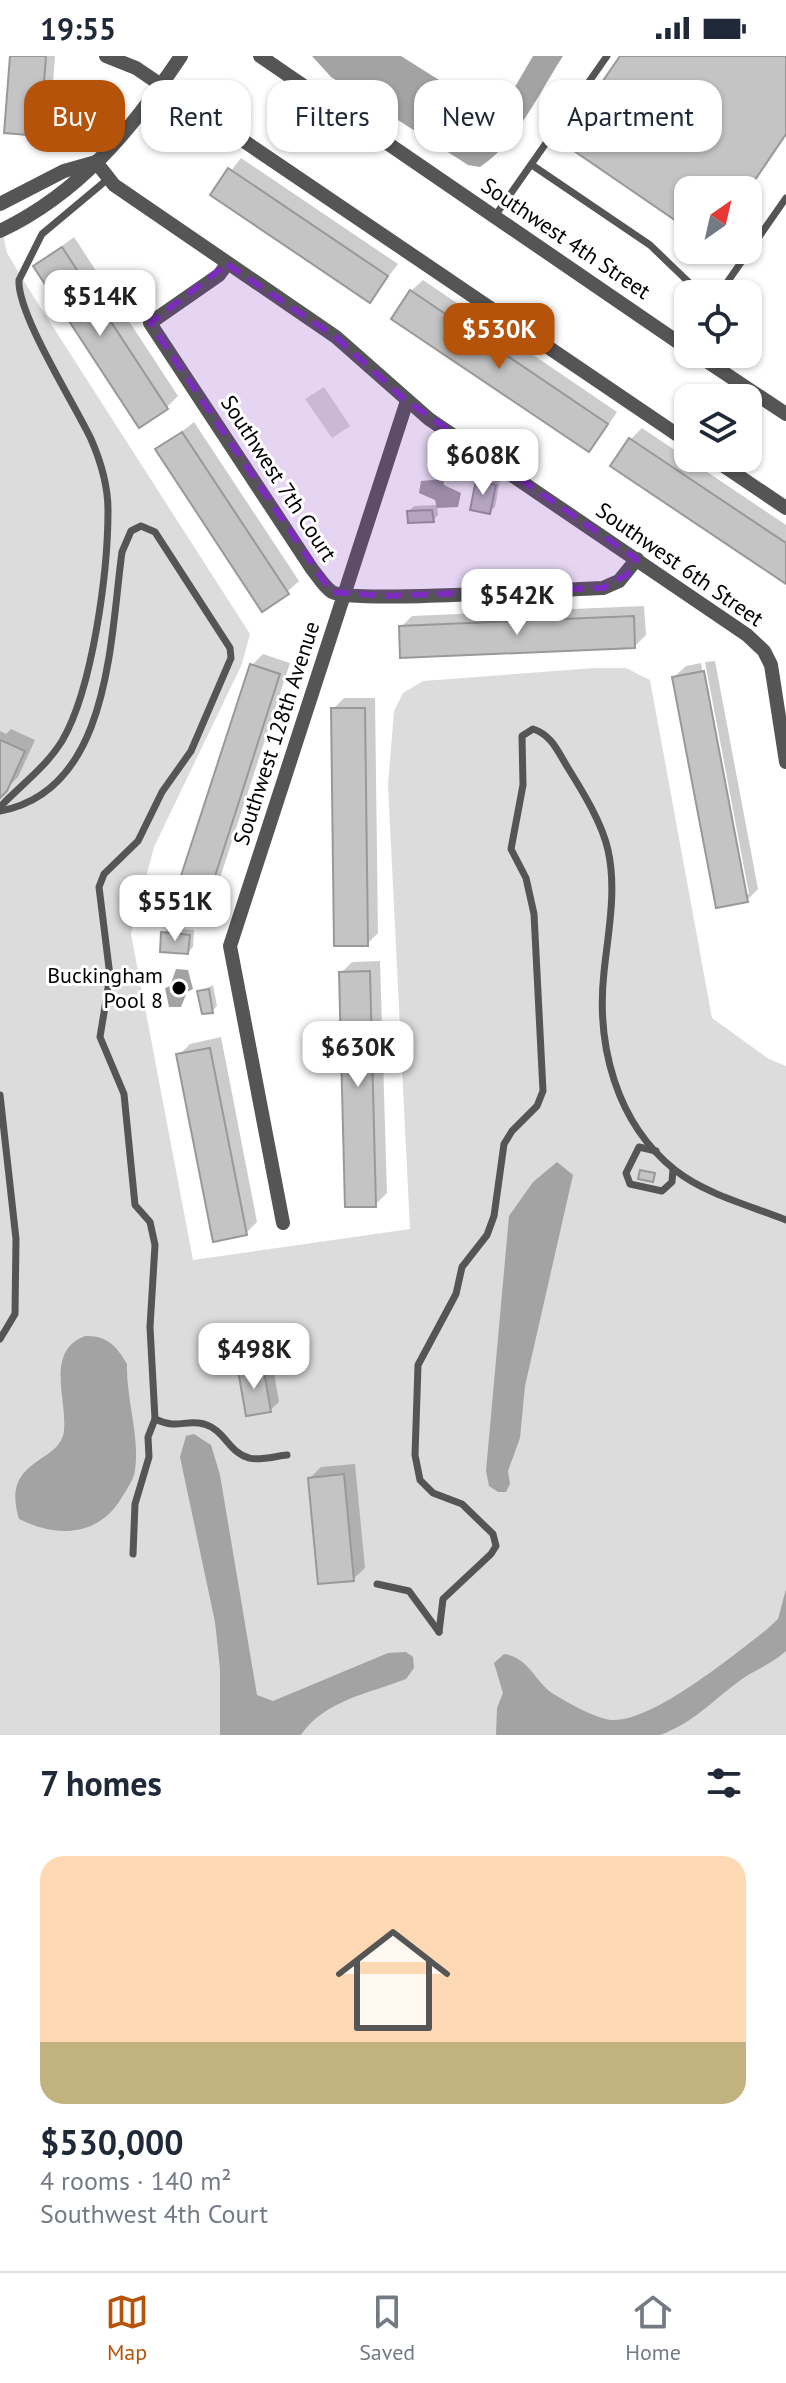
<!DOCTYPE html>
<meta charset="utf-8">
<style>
:root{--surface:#fff;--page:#f6f6f7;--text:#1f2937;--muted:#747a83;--line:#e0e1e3;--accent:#b45309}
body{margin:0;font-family:"PT Sans",sans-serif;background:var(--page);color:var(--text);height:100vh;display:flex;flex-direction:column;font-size:30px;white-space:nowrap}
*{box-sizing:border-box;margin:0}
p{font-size:26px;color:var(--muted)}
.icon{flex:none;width:44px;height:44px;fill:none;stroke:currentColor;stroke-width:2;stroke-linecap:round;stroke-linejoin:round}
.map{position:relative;height:1679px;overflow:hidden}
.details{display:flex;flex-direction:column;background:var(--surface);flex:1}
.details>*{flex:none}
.guide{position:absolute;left:24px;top:24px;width:738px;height:72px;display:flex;gap:16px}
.needle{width:52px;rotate:34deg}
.tools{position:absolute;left:674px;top:120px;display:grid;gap:16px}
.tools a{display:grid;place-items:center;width:88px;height:88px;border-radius:16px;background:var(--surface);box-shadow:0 2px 6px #0004;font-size:40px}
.price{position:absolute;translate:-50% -68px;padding:0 18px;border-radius:16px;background:#fff;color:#222;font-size:26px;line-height:52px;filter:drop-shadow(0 2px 4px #0008)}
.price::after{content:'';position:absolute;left:50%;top:48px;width:24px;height:18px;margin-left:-12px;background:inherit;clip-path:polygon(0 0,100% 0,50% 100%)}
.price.active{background:var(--accent);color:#fff}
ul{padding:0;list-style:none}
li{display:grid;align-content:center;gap:16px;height:424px;padding:0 40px}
li span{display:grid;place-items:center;height:248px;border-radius:24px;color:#555}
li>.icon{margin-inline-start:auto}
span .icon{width:144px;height:144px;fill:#fffc;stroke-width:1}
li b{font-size:34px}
h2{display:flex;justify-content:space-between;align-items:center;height:96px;padding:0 40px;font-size:34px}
.chip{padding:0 28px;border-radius:24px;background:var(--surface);box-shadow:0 2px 6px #0004;font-size:28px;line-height:72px}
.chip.active{background:var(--accent);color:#fff}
.status{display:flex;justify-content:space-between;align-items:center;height:56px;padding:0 40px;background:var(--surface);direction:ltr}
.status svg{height:22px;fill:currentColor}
.dock{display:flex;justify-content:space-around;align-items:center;height:112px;border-top:2px solid var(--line);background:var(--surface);font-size:22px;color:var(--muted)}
.dock a{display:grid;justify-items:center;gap:4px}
.dock .active{color:var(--accent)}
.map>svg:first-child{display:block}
</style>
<div class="status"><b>19:55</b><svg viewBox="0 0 49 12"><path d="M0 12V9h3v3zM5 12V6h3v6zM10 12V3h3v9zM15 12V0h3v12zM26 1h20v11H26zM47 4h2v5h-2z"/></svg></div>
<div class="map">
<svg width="786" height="1679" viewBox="0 0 786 1679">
<rect width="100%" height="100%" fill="#fff"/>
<g fill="#dcdcdc">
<polygon points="0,165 7,197 30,235 250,578 242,608 154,791 131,878 193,1204 410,1173 388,729 394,655 403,637 423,625 595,612 626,612 650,624 712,962 769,1003 786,1010 786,1679 0,1679"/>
<polygon points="324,331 350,370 332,382 305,343"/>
</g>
<g fill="#a3a3a3">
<path d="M312,0H401L490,56L505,48L533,0H563C539,37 517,86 480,111L468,109L331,21Z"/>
<polygon points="443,423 444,429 461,437 458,451 437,452 435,444 419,437 421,425"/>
<polygon points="176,913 188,914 193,933 187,936 181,951 169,951 165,932 170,930"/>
<polygon points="557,1106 573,1119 525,1330 520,1382 508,1415 510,1428 506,1436 498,1436 489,1430 486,1415 509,1160 533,1126"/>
<path d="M85,1280C106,1279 117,1290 127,1308C126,1343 140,1380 135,1414C134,1423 127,1433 122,1441C99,1481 57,1482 19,1463C0,1401 62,1408 64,1374C67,1343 45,1295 85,1280Z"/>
<path d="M194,1378L211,1389L220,1419L257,1639L273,1645L388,1597L406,1596L413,1601L414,1612L406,1623C370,1637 323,1645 301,1679H220V1613L215,1566L180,1401L186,1380Z"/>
<path d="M786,1533V1595C771,1609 753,1614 738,1626C711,1646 693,1667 660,1679H496L497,1652L503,1637L494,1607L504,1598C529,1601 535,1627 555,1639C569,1647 596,1663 612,1664C653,1666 732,1600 765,1575L778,1563Z"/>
</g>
<g fill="#0003">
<polygon points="12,0 55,0 50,67 39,78"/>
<polygon points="622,0 786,0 786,80 748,136 688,134 688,171"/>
<polygon points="241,102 398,208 370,245 213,138"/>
<polygon points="74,181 178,340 167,351 37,209"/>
<polygon points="423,224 617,356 599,383 588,394 411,235"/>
<polygon points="194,366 299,525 287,536 158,394"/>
<polygon points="642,372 786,469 786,525 630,384"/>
<polygon points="483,420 500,424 495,451 489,456 478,425"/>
<polygon points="437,449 438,459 433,464 409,455 414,450"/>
<polygon points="644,550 646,579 635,590 401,571 412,560"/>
<polygon points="263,598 290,607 218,828 207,840 251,610"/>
<polygon points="715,605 758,833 747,844 717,850 674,621 686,610 701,607 744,838 749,838 705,606"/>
<polygon points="344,642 375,642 378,877 367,888 333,653"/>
<polygon points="11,673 35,684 18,721 0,739 0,675 6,678"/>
<polygon points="169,872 194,874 193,891 188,896 163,877"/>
<polygon points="380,905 387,1137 375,1149 341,917 352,906"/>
<polygon points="213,929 217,950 212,955 200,936"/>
<polygon points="221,981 257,1166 246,1177 179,999 190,988"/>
<polygon points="271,1303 272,1307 247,1311 247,1315 273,1311 279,1346 270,1354 240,1315 248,1307"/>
<polygon points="355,1408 365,1512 353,1523 310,1422 321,1411"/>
</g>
<g fill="#c4c4c4" stroke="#999" stroke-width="2">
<polygon points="10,0 46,0 40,80 4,77"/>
<polygon points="620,0 786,0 786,78 748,134 688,134 688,173 561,86"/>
<polygon points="228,112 388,220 370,247 210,139"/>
<polygon points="62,191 168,353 139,372 33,210"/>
<polygon points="410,234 608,368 589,396 391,263"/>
<polygon points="182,376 289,538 262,556 155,393"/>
<polygon points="629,382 786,487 786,528 610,410"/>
<polygon points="476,424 496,429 490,458 470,454"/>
<polygon points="432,454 434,466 408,467 407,455"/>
<polygon points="634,560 635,592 400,602 399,570"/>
<polygon points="250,608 280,618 208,842 177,832"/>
<polygon points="704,615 748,846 716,852 672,621"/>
<polygon points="331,652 365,652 368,890 334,890"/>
<polygon points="0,684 25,695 7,735 0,742"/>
<polygon points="161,876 190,879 188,898 160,896"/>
<polygon points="370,915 376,1151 345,1151 339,916"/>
<polygon points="209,933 213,957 202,958 197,935"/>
<polygon points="210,992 247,1179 213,1186 176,998"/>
<polygon points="640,1114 655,1117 653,1126 638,1123"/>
<polygon points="263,1310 271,1356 246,1360 238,1314"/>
<polygon points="344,1418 354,1525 318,1528 308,1422"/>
</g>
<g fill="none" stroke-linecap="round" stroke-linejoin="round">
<g stroke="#555" stroke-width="7">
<polyline points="532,109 650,189 701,238"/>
<polyline points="495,160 607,0"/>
<polyline points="719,238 786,142"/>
<path d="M0,751C21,729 46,711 62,685C93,632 108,515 108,454C108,429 101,406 91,383C74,347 17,258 19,224L42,178L109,122"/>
<path d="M0,755C111,735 110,582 122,496L131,475L141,470L155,476L230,592L231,602L191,695L162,736L138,785L104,818L99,831L110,920L100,981L124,1038L135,1149L150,1166L155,1189L150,1271L155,1363L148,1381L149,1401L135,1448L133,1498"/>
<polyline points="0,1039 16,1183 15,1258 0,1283"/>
<polyline points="656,1095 639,1091 626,1117 630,1128 662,1135 672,1126 673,1113"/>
<path d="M155,1363C179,1374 184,1363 204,1368C225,1374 229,1397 249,1402C259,1405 276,1400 287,1399"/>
<polyline points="377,1528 409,1535 439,1576"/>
<path d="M439,1576L443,1543L491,1498L496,1490L493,1478L462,1448L433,1437L420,1424L415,1399L418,1309L456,1238L462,1211L487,1179L494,1160L504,1088L512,1075L537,1050L543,1035L534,858L526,822L511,793L523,729L522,680L533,673C552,679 558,696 568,712C583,736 602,767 608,794C617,834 608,877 604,916C596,989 616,1067 675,1114C705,1138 751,1150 786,1164"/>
</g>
<g stroke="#555" stroke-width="14">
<polyline points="106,0 136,12 688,386"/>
<polyline points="260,0 688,293"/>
<polyline points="96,106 114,129 336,281 429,363 747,579 764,595 771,609 786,706"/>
<polyline points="0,148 64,115 96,106"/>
<path d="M0,175C80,137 133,72 181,0"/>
<path d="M227,208L219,219L150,267L312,513C318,520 324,531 332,536C353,548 563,533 603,532L619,525L637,503"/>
<polyline points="696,298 786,358"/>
<polyline points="712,402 786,452"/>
<polyline points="283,1167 230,890 407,345"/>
</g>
</g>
<path fill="#7b2cbf" fill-opacity="0.2" stroke="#7b2cbf" stroke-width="6" stroke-dasharray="16 10" stroke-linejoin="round" d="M227,208L336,281L407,345L637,503L627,519L603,532L387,540L331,536L150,267Z"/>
<circle fill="#000" stroke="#fff" stroke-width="3" cx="179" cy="932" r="8"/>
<g text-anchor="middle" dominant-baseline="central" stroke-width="6" stroke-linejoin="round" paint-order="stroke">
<g font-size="22" fill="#000" stroke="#fff">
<text transform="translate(566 182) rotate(34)">Southwest 4th Street</text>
<text transform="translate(279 422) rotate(57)">Southwest 7th Court</text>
<text transform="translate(680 508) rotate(35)">Southwest 6th Street</text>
<text transform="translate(276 677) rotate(-72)">Southwest 128th Avenue</text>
</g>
<g font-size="22" fill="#000" stroke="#fff" text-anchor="end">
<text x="163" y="919">Buckingham<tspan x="163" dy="25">Pool 8</tspan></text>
</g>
</g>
</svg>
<div class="tools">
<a><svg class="needle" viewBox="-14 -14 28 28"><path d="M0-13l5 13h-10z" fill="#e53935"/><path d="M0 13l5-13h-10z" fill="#747a83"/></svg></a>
<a><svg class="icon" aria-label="locate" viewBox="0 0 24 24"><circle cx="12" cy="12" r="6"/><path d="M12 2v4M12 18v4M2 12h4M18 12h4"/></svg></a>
<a><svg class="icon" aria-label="layers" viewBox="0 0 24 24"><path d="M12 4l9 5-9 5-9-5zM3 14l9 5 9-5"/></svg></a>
</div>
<b class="price" style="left:100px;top:282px">$514K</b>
<b class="price active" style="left:499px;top:315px">$530K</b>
<b class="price" style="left:483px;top:441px">$608K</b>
<b class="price" style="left:517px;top:581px">$542K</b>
<b class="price" style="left:175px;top:887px">$551K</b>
<b class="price" style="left:358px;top:1033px">$630K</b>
<b class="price" style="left:254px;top:1335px">$498K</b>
<div class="guide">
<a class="chip active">Buy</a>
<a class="chip">Rent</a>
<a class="chip">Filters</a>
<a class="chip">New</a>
<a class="chip">Apartment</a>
</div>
</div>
<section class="details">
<h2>7 homes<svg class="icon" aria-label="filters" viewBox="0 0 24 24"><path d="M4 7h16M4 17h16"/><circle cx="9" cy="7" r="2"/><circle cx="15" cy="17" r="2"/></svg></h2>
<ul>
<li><span style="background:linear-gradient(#ffd9b3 75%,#c2b280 0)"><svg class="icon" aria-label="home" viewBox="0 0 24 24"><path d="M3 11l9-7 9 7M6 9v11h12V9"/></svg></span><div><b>$530,000</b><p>4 rooms · 140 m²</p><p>Southwest 4th Court</p></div></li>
</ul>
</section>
<nav class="dock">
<a class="active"><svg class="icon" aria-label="map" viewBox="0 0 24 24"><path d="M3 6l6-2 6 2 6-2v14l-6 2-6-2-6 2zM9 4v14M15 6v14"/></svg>Map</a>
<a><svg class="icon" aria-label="saved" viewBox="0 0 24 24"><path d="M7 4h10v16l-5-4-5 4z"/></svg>Saved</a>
<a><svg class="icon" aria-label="home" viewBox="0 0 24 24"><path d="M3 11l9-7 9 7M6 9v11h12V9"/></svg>Home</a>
</nav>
